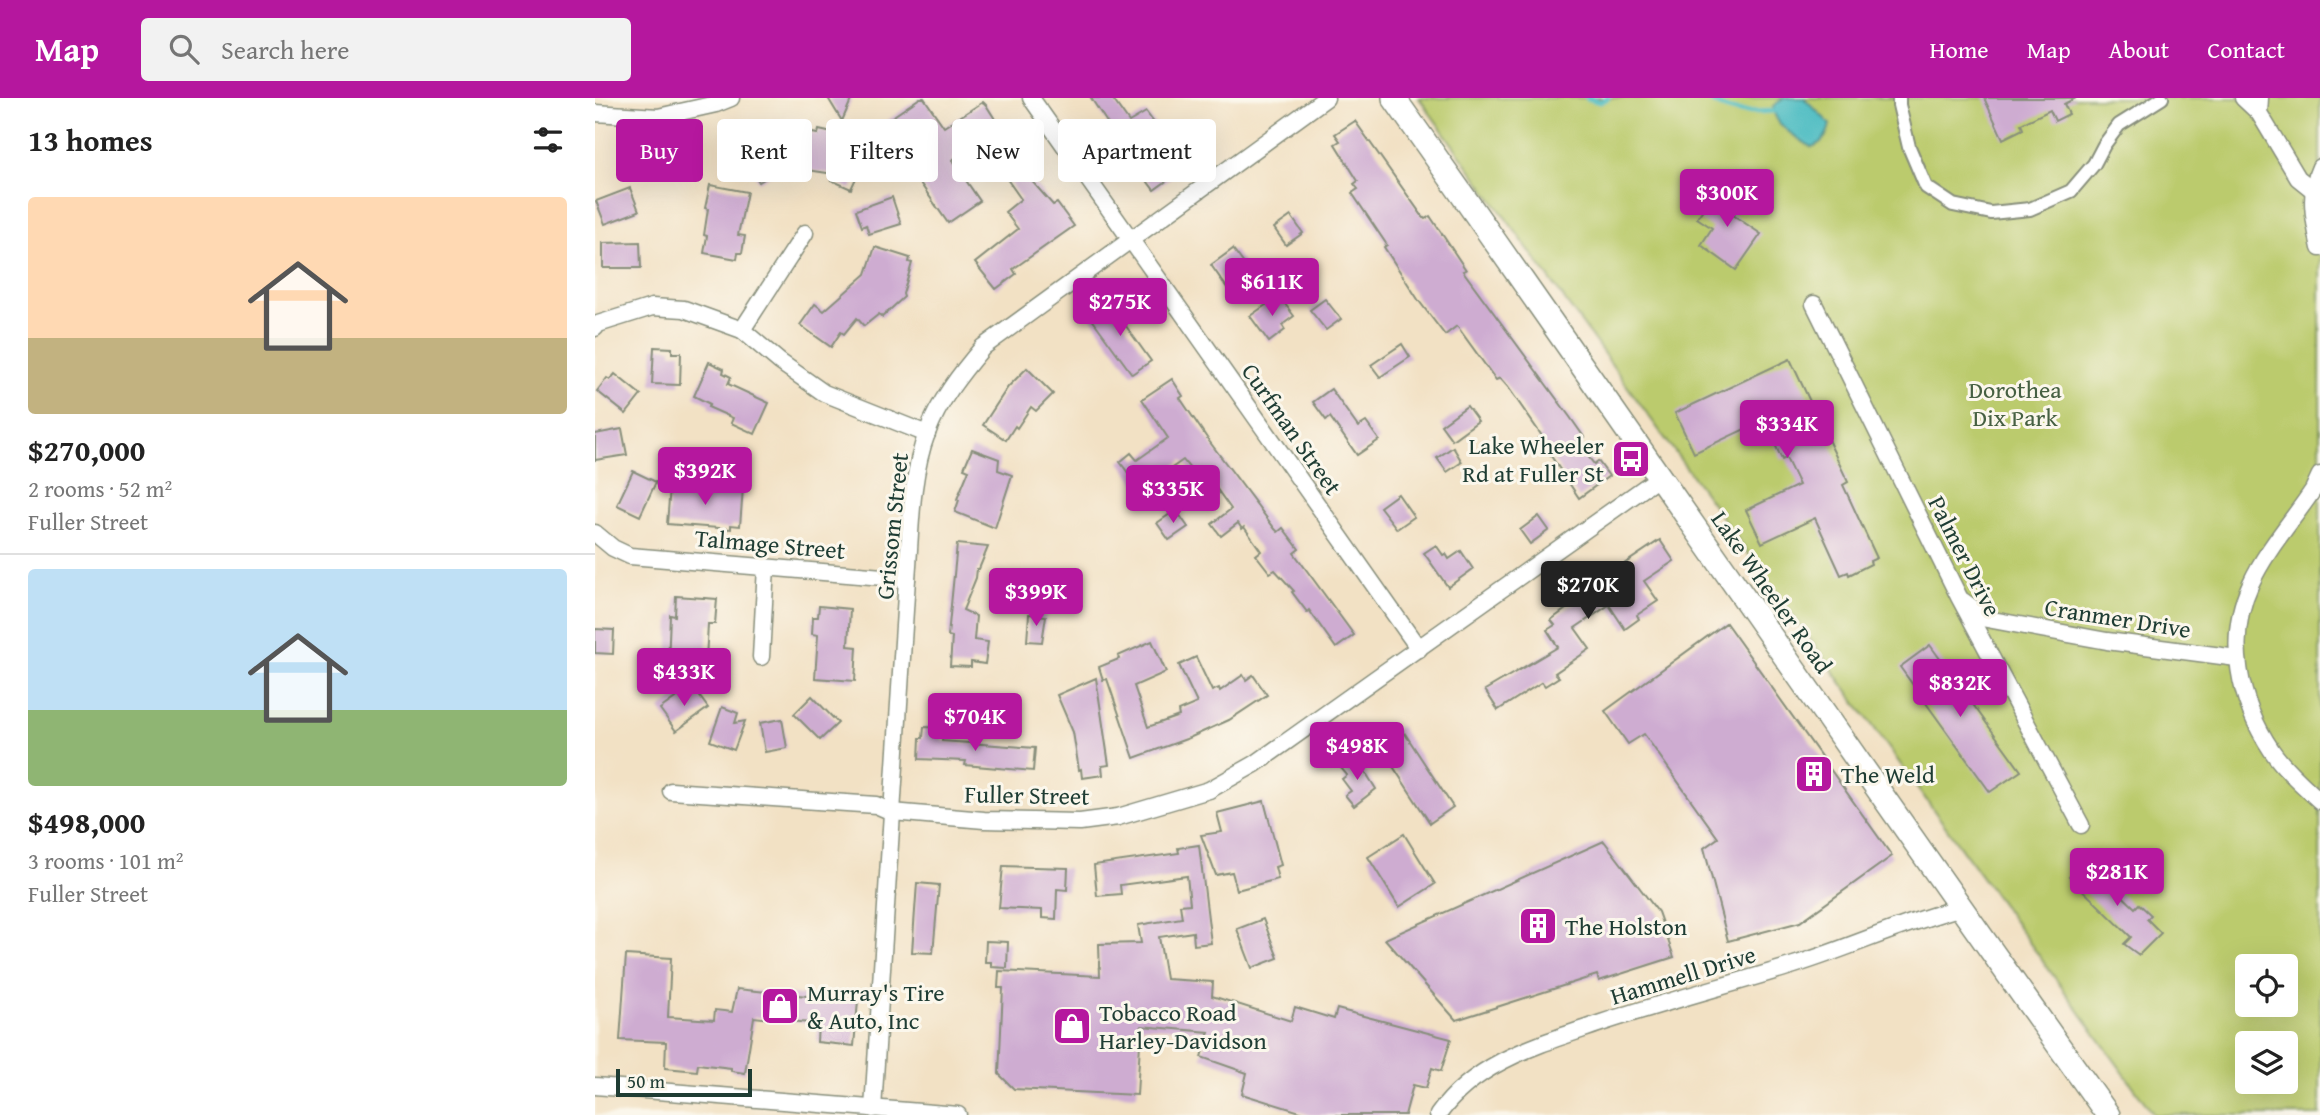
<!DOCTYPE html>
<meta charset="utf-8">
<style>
:root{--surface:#fff;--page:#f2f2f2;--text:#222;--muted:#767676;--line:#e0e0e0;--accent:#b5179e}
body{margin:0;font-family:"Gentium Book Plus",serif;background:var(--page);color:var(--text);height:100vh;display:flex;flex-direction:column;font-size:26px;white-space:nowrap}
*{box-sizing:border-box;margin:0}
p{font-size:23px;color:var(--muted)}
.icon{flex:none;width:38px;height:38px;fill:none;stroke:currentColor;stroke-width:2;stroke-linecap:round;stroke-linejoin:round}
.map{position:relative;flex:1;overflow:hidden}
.details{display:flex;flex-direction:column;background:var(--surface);width:595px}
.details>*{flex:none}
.top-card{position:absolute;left:21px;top:21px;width:665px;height:63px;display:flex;gap:14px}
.fabs{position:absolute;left:1640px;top:856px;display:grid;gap:14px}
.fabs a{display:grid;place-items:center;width:63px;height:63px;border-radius:7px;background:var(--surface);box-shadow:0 7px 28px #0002;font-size:35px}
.scale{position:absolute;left:21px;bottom:18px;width:136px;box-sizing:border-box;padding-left:7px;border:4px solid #1f3d34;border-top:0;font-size:19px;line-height:24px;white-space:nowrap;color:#1f3d34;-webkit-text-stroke:5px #fbf7ec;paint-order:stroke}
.price{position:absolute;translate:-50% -60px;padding:0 16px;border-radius:7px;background:var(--accent);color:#fff;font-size:23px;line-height:46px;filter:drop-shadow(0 2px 4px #0008)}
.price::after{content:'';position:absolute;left:50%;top:42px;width:21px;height:16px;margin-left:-10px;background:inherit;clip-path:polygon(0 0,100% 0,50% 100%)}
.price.active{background:#222;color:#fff}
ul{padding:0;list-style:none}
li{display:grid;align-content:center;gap:14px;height:371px;padding:0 28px}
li+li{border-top:2px solid var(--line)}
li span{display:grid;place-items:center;height:217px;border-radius:7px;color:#555}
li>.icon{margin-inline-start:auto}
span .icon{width:126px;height:126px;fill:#fffc;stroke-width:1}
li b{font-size:30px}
h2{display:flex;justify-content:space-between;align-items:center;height:84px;padding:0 28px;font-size:30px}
.tag{padding:0 24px;border-radius:7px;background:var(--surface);box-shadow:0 7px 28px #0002;font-size:24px;line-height:63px}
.tag.active{background:var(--accent);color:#fff}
header{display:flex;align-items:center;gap:42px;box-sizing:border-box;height:98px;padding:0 35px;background:var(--accent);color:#fff}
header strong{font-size:33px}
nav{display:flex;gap:38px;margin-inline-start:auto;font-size:24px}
.search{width:490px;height:63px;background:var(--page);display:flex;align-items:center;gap:18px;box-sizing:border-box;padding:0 24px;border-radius:7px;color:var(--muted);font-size:26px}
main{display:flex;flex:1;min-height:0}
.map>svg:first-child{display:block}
</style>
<header>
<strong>Map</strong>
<div class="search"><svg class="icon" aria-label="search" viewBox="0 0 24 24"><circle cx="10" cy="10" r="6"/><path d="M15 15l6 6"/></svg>Search here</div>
<nav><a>Home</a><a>Map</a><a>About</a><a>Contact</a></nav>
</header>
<main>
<section class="details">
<h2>13 homes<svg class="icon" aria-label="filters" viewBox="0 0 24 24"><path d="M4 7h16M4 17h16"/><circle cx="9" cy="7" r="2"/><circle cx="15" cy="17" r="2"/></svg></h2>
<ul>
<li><span style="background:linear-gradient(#ffd9b3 65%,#c2b280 0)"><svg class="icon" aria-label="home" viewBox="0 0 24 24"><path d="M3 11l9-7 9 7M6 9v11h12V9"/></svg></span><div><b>$270,000</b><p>2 rooms · 52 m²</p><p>Fuller Street</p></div></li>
<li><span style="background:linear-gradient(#bfe0f5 65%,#8fb573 0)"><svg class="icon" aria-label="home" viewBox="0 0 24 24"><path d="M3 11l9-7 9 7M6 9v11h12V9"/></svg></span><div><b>$498,000</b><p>3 rooms · 101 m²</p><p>Fuller Street</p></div></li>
</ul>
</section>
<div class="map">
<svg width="1725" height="1017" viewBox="0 0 1725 1017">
<rect width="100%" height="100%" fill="#fbf7ec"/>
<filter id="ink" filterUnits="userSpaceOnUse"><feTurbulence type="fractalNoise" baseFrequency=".0143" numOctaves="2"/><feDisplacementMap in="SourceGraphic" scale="14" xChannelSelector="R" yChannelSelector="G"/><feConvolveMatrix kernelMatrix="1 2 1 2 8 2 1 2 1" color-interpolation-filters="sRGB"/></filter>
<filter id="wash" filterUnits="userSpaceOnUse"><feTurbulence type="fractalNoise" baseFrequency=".00686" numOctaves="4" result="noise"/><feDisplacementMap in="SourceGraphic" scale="28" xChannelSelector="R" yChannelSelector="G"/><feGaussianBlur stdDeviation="1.57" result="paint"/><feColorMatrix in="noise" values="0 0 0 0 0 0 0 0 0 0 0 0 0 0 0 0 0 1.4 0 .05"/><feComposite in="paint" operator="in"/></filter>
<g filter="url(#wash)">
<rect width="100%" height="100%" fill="#f2e1c4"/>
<path fill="#bbcb6d" stroke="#6d8450" stroke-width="2" fill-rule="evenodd" d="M824,0H1725V1017H1559ZM1652,868H1690V906H1652ZM1652,945H1690V984H1652Z"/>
<path fill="#4fbdc3" stroke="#377d7c" stroke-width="2" d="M1189,0H1209L1235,26C1233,37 1227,46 1216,49C1200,37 1179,29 1178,8Z"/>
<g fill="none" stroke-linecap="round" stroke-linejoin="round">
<g stroke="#4fbdc3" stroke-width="5">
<polyline points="992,0 1005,4 1013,0"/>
<path d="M1111,0C1135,17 1150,14 1179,13"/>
</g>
</g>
<g id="blocks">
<g fill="#ceacd1">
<polygon points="233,0 257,0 247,23"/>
<polygon points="325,0 329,0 349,29 388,4 391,7 417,48 419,47 433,66 426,71 458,107 462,105 479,128 418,171 421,176 401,191 380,165 423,131 410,114 426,101 386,44 357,62 385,103 353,125 314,69 319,66 290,24"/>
<polygon points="496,0 517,0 534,24 551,14 569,38 576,33 587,49 573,59 584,74 559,92 511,28 513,26"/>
<polygon points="1389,0 1481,0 1469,6 1474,16 1460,23 1455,12 1426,26 1428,31 1408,41"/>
<polygon points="760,23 828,119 830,121 835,118 871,172 868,173 975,319 989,339 982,344 999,366 1003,363 1014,378 984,400 944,340 947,338 913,289 905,280 901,282 862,228 850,237 824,203 789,149 792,147 757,95 763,91 759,86 763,83 740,46 745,43 740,36"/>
<polygon points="224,32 242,36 236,51 268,65 256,91 236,82 239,76 199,70 205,33 223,36"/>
<polygon points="166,34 187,70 164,84 143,47"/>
<polygon points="115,87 152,94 143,137 150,138 147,155 143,155 142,161 109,155 112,138 109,137 113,111 110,110"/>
<polygon points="1124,88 1129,91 1130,89 1149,102 1138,117 1166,136 1141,172 1106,147 1117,130 1102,120"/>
<polygon points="35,90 44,113 10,126 1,103"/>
<polygon points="297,99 306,126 274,136 271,127 267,129 261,112"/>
<polygon points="696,118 708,135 691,147 679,130"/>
<polygon points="45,144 46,170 8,170 8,145"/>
<polygon points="280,149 315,160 314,164 317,165 308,196 309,199 287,219 284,216 269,228 262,220 249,236 246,234 236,249 205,227 220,206 229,213 271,176"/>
<polygon points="638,151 658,178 635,194 616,167"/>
<polygon points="684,198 699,218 687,227 690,232 674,244 655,218"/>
<polygon points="730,201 746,221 731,232 715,212"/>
<polygon points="513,203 556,263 537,276 494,217"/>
<polygon points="807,246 815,259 785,279 776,267"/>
<polygon points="59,249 77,250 77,255 86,255 85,287 57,286"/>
<polygon points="1195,261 1253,384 1248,387 1282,460 1275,463 1276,466 1254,477 1253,474 1246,477 1220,420 1167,445 1151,412 1204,387 1191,360 1187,362 1169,322 1099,355 1080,315"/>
<polygon points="114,264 129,271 128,275 136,279 133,286 174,305 160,336 136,325 138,320 113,309 115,306 99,298"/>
<polygon points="432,270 458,296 441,313 436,309 422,330 420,328 411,342 388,327 413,289"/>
<polygon points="20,276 46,297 31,316 2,293 12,280 15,282"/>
<polygon points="577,281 588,298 585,300 614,343 680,431 683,434 688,430 704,451 699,455 759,537 741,550 714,512 712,514 697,494 699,493 680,472 675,475 661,457 666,453 649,429 647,431 643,425 626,438 617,426 636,411 619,387 612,392 588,362 560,382 562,384 548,395 525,364 536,355 542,362 573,340 547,301"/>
<polygon points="736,291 763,329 771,324 784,342 762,357 735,319 731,322 718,304"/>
<polygon points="872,308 883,323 857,342 846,327"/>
<polygon points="27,331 32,357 0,362 0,336"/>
<polygon points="858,349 867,364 852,374 842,360"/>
<polygon points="377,351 404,361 403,372 417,377 400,430 360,414 364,402 362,401 374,372 369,370"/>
<polygon points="38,373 61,384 45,418 22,407"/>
<polygon points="75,389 121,393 121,389 148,390 145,428 136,427 136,431 72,426"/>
<polygon points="803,396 819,419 802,431 785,409"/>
<polygon points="581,412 593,429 574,442 562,425"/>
<polygon points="944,418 954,432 935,446 925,432"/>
<polygon points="1065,442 1079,463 1049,483 1063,503 1042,517 1044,521 1030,531 1014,507 980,530 995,551 960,575 964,579 950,588 947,584 903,612 890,592 963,549 952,532 960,527 956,522 982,503 979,500 987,494 984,489 999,479 1002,484"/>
<polygon points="362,446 393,449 384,471 382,471 381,480 368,512 381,518 379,542 393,544 390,566 376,564 376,569 355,568 357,539 353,538"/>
<polygon points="841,447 848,457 851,456 854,461 866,453 878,471 853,489 829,455"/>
<polygon points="81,498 122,501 120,526 113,526 111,561 107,561 107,569 73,567 75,517 80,518"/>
<polygon points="224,508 255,511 253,548 262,549 260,583 220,580 223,537 217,536 218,519 223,519"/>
<polygon points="434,516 451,518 447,544 432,543"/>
<polygon points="1131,525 1297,758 1205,824 1133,843 1109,750 1123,740 1049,636 1033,646 1010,613"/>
<polygon points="0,531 19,532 18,556 0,555"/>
<polygon points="557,543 571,574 539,588 553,629 584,618 583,613 602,605 584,567 601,559 617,593 624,590 625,593 648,577 651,582 658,577 672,597 634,622 594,640 539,660 512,581 508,582 504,569 524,561 523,558"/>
<polygon points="1335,547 1426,673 1395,694 1305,569"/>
<polygon points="501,580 514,667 507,668 508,677 487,680 486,671 484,672 478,634 462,597"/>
<polygon points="97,588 113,610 81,633 65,611"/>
<polygon points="217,598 243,625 225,642 199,616"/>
<polygon points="127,609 143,615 140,625 150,623 139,652 115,643"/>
<polygon points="187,621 192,650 170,654 165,625"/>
<polygon points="805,628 858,709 835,725 782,644"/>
<polygon points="329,629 348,630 347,643 440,650 438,673 370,667 371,663 324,661 325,640 328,640"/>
<polygon points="761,659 781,691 759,708 750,697 756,693 747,681 752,677 746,670"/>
<polygon points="669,703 686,767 680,769 683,781 642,792 637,774 621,777 606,737 627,734 622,715"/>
<polygon points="809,736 840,786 804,809 773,759"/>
<polygon points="1009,743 1063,814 1079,859 1004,883 1002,877 861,922 790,841"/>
<polygon points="604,747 616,845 599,847 598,834 564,839 571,881 618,884 617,898 696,923 700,909 739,921 742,911 856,941 846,973 837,970 831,990 818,987 810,1017 715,1017 647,996 652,975 606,959 614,934 546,928 542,997 419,991 404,976 408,890 403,890 404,873 505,878 504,846 546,845 543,827 587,820 585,807 595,806 592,778 525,787 526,796 502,798 499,767 584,755 583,750"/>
<polygon points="1490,762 1540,810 1544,806 1556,817 1552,821 1566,835 1544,857 1529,846 1536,839 1474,779"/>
<polygon points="408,768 473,770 472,792 462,791 461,821 447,820 447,812 404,810"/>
<polygon points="322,785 344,787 338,855 317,854"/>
<polygon points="668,821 683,860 657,870 642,831"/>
<polygon points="391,843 413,844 412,870 396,869 396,864 390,864"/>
<polygon points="31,857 76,860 73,919 119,922 120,912 137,914 142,891 263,903 259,948 222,944 223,926 159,919 150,975 136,973 136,970 103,966 102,973 70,970 71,944 25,942"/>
</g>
</g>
</g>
<g filter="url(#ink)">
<use href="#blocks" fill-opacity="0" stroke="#888f7c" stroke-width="2"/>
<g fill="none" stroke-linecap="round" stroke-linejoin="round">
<defs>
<polyline id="pedestrian" points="1304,0 1304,7 1314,49 1331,89 1358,107 1396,115 1435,111 1476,93 1499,66 1509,47 1524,27 1567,0"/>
<g id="minor">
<polyline points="436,0 824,551"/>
<polyline points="1648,0 1664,15"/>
<polyline points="1665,0 1664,15 1703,80 1718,92"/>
<polyline points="0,15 63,19 121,6 136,0"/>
<path d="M1725,69C1713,95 1719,123 1725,150"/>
<polyline points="1219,206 1364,499 1486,727"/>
<polyline points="0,230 3,226 57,209 89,211 147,232 185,264 229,295 332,336"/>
<polyline points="147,232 210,135"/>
<path d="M1725,377L1718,392C1698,422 1671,452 1656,485C1630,541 1644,604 1677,653C1690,672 1708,687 1725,703"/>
<polyline points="0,435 18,450 35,458 312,481"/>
<polyline points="1368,503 1392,521 1512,543 1642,560"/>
<polyline points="166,559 171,469"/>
<polyline points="76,693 281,707 297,714 389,722 485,724 523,719 614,692 660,666 1066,378"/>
<polyline points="0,988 363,1017"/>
<path d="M278,1011L312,481C316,433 315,380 332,335C344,303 366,275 388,249L731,0"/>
<path d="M843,1017C881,963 946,946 1006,925C1069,904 1134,887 1199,867C1254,850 1307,825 1364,810"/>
</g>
<path id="secondary" d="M799,0C1038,338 1272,680 1513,1017"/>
</defs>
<use href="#pedestrian" stroke="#888f7c" stroke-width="16"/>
<use href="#minor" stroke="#888f7c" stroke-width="19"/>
<use href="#secondary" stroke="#888f7c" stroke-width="26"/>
<use href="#pedestrian" stroke="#fff" stroke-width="12"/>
<use href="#minor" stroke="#fff" stroke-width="16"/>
<use href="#secondary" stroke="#fff" stroke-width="23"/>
</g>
</g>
<defs>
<symbol id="bus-square" viewBox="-11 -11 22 22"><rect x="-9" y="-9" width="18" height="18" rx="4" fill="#b5179e" stroke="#fbf7ec"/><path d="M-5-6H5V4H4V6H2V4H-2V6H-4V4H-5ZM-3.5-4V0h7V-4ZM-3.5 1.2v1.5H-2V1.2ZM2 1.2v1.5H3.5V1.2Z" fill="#fff"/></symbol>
<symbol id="building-square" viewBox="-11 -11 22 22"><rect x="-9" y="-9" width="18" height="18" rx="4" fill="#b5179e" stroke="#fbf7ec"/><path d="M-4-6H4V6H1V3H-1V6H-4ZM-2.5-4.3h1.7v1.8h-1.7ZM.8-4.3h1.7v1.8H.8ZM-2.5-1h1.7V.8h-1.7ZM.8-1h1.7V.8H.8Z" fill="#fff"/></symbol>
<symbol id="shop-square" viewBox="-11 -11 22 22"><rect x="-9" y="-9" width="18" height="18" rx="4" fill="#b5179e" stroke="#fbf7ec"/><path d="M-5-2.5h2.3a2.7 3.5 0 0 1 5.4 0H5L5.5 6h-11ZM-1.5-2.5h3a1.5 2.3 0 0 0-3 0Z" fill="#fff"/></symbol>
</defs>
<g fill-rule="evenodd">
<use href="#bus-square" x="1014" y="339" width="44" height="44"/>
<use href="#building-square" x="1197" y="654" width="44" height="44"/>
<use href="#building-square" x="921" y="806" width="44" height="44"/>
<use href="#shop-square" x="163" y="886" width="44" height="44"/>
<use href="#shop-square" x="455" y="906" width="44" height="44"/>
</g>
<g text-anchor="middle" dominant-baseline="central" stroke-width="6" stroke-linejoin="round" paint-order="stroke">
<g font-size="24" fill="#466042" stroke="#fbf7ec">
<text x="1420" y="291">Dorothea<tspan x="1420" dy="28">Dix Park</tspan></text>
</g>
<g font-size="24" fill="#1f3d34" stroke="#fbf7ec">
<text transform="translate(697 331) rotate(55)">Curfman Street</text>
<text transform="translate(297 428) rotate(-84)">Grissom Street</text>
<text transform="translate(175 446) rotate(5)">Talmage Street</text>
<text transform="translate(1370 458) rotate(63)">Palmer Drive</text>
<text transform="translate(1177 494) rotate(55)">Lake Wheeler Road</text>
<text transform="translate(1523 520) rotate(9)">Cranmer Drive</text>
<text transform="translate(432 697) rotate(1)">Fuller Street</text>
<text transform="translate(1088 877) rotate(-17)">Hammell Drive</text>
</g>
<g font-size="24" fill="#1f3d34" stroke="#fbf7ec" text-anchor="start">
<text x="1009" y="347" text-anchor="end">Lake Wheeler<tspan x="1009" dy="28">Rd at Fuller St</tspan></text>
<text x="1246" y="676">The Weld</text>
<text x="970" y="828">The Holston</text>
<text x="212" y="894">Murray's Tire<tspan x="212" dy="28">&amp; Auto, Inc</tspan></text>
<text x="504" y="914">Tobacco Road<tspan x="504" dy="28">Harley-Davidson</tspan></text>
</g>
</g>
</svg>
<div class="fabs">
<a><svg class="icon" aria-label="locate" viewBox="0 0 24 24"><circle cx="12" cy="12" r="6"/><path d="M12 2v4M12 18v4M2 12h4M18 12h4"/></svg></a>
<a><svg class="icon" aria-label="layers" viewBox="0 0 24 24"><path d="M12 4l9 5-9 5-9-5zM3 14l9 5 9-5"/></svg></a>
</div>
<div class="scale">50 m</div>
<b class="price" style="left:1132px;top:131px">$300K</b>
<b class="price" style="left:677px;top:220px">$611K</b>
<b class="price" style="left:525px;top:240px">$275K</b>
<b class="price" style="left:1192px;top:362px">$334K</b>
<b class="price" style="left:110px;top:409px">$392K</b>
<b class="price" style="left:578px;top:427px">$335K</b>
<b class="price active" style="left:993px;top:523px">$270K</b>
<b class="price" style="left:441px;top:530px">$399K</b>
<b class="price" style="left:89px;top:610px">$433K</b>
<b class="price" style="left:1365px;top:621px">$832K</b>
<b class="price" style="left:380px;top:655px">$704K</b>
<b class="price" style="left:762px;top:684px">$498K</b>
<b class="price" style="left:1522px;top:810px">$281K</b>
<div class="top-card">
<a class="tag active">Buy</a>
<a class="tag">Rent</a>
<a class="tag">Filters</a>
<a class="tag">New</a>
<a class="tag">Apartment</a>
</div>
</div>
</main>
